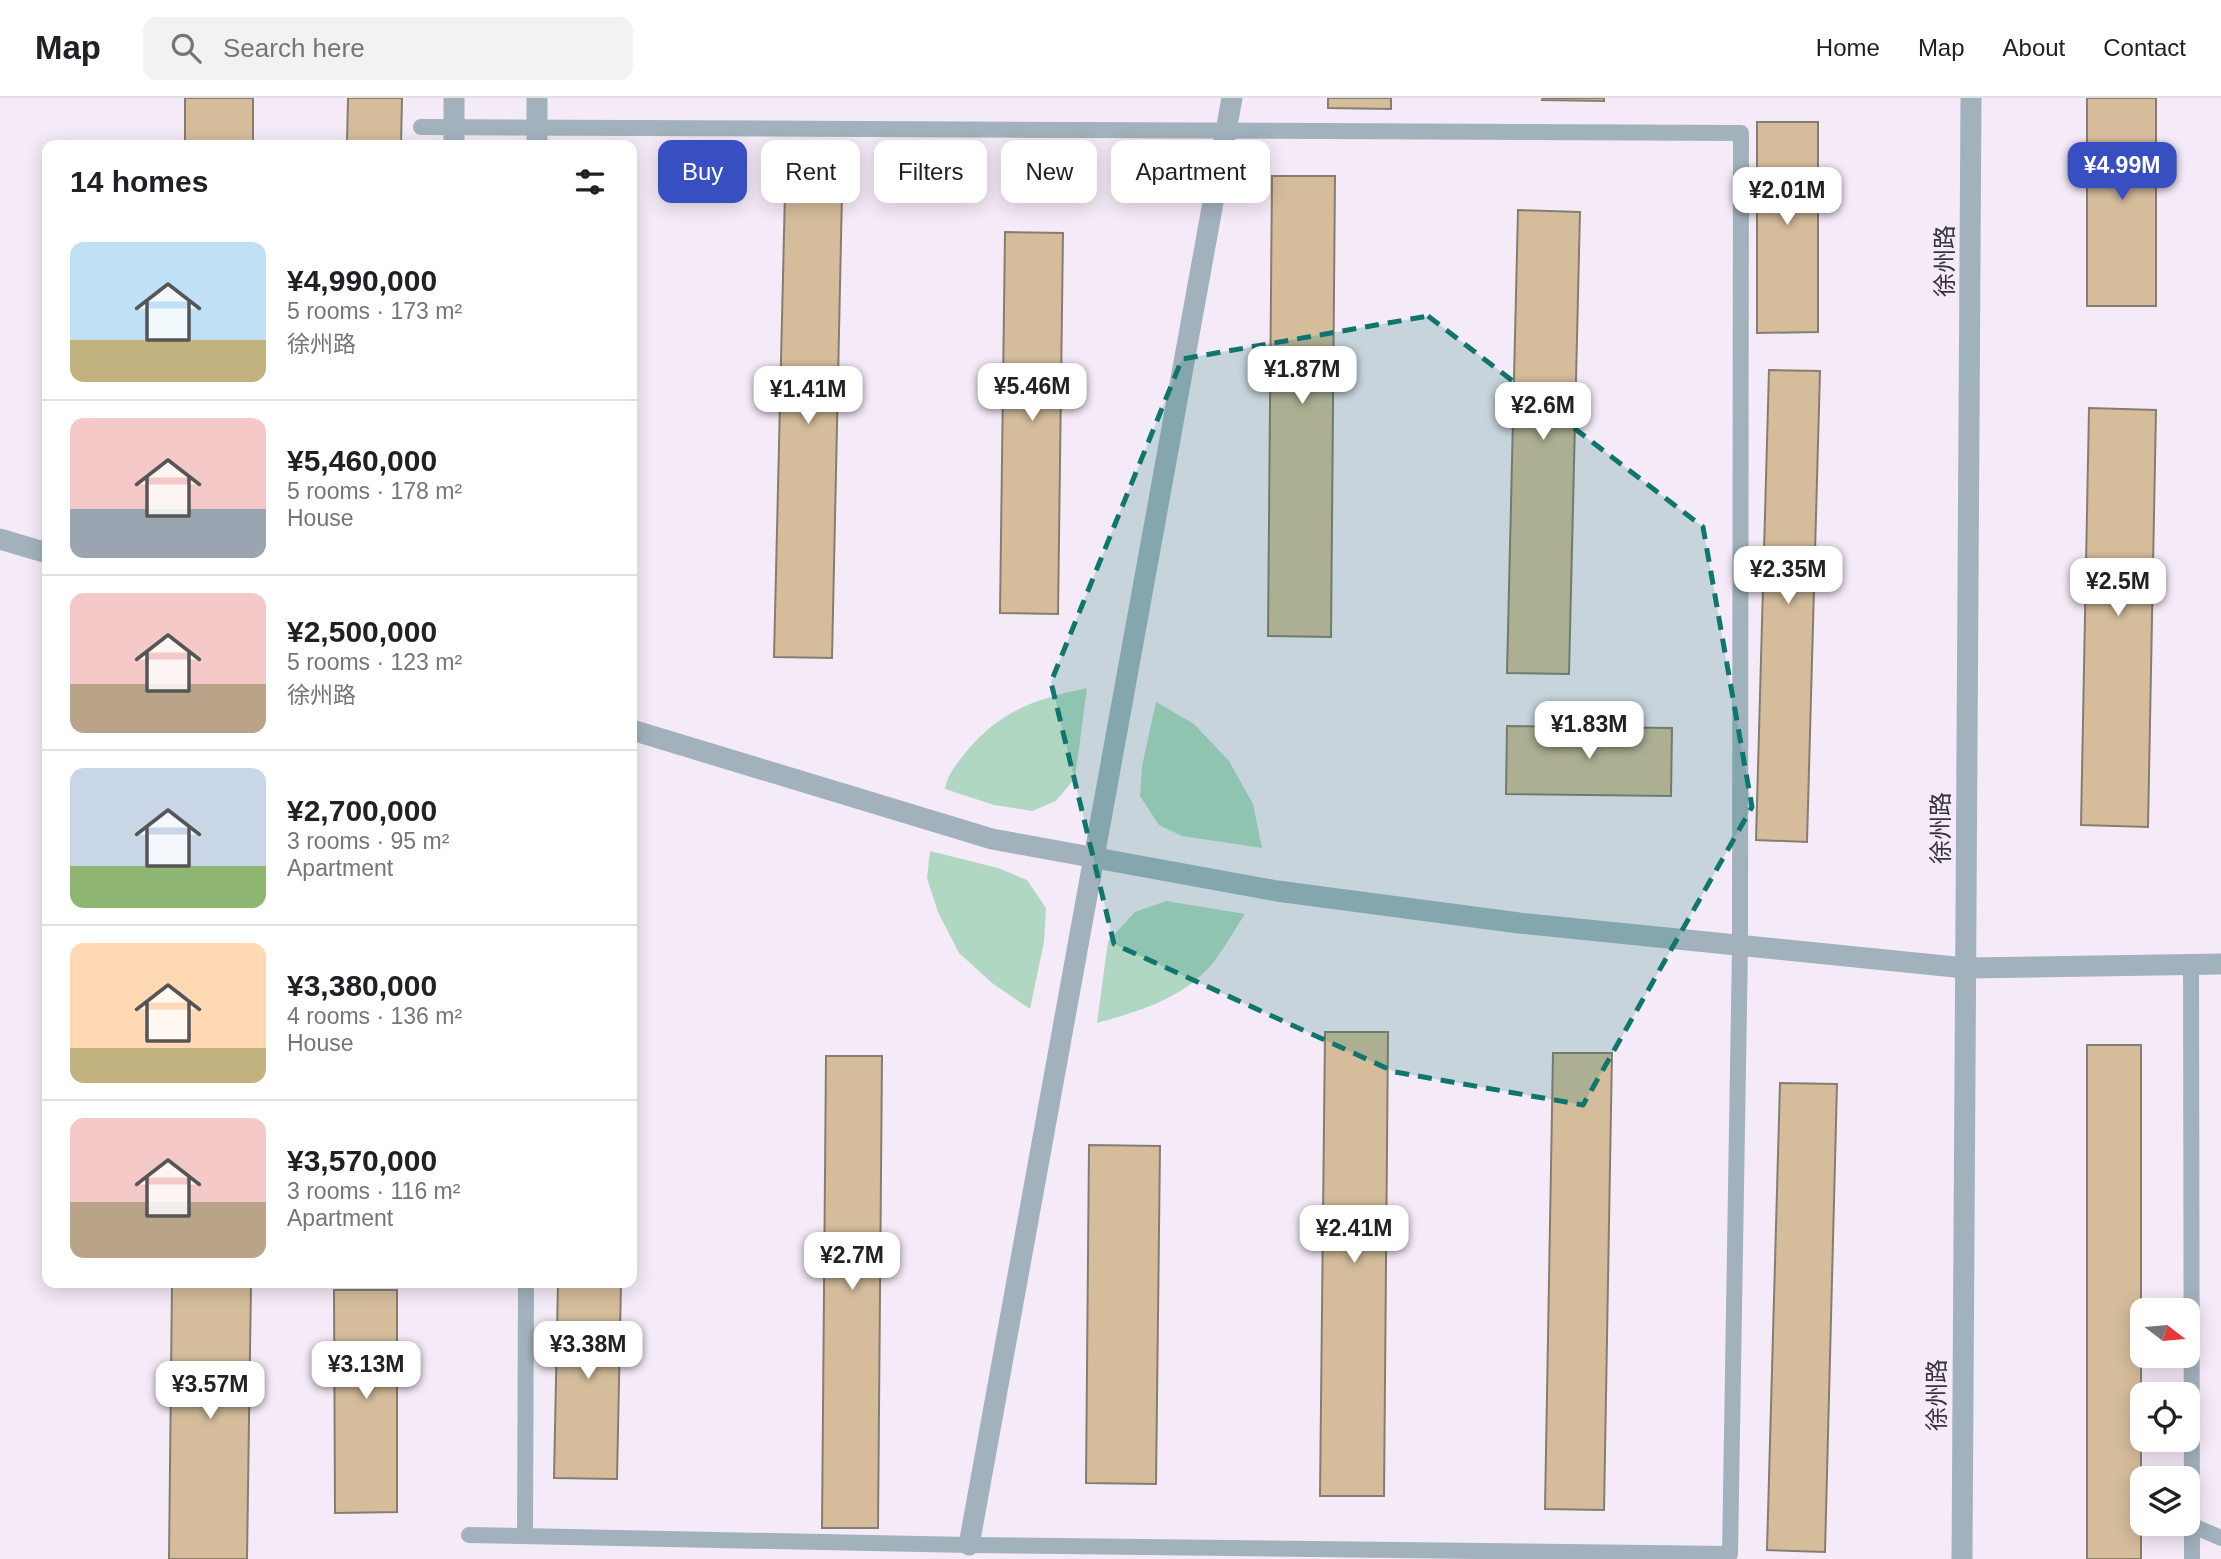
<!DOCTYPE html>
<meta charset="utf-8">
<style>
:root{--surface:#fff;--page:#f2f2f2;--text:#202124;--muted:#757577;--line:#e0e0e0;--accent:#374fc1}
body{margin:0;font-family:Helvetica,"Noto Sans SC",sans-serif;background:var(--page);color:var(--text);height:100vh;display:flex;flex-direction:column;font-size:26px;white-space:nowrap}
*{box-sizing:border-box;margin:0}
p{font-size:23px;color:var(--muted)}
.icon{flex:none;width:38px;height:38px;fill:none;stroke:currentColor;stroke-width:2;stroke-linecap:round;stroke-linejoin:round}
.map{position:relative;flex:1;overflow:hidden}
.details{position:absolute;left:42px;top:42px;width:595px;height:1148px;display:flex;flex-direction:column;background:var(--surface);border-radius:14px;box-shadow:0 4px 18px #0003}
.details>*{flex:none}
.top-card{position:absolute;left:658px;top:42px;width:665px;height:63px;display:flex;gap:14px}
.needle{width:46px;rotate:106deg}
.fabs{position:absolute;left:2130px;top:1200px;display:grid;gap:14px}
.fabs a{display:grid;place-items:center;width:70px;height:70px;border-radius:14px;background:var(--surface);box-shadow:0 4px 18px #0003;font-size:35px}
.price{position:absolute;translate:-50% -60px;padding:0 16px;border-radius:14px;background:#fff;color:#222;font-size:23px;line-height:46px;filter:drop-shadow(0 2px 4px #0008)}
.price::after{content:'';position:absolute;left:50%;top:42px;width:21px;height:16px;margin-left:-10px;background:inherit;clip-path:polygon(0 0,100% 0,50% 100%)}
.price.on{background:var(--accent);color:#fff}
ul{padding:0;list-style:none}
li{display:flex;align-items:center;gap:21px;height:175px;padding:0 28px}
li+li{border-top:2px solid var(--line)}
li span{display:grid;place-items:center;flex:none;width:196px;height:140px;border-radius:14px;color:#555}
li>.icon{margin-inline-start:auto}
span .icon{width:84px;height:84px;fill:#fffc;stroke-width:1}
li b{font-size:30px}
h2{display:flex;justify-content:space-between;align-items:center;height:84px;padding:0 28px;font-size:30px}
.chip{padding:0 24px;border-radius:14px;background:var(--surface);box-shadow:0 4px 18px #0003;font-size:24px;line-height:63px}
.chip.on{background:var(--accent);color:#fff}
header{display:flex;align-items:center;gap:42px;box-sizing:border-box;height:98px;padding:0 35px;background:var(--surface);border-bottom:2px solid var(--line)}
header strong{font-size:33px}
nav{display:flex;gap:38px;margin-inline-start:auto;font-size:24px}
.search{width:490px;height:63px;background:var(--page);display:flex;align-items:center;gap:18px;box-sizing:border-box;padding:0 24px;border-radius:14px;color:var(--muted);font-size:26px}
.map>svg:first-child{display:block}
</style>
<header>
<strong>Map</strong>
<div class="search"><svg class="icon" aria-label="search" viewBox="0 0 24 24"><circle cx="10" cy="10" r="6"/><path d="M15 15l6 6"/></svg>Search here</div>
<nav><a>Home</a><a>Map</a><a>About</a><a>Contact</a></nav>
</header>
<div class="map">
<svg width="2221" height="1461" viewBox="0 0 2221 1461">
<rect width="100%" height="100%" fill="#f5ebf8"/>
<g fill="#b0d7c2">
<path d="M1087,590L1075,680L1056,703L1032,713L994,707L945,691C948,675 956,667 966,654C1000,612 1036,601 1087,590Z"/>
<polygon points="1156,604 1194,626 1229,663 1253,706 1262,750 1182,738 1159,727 1140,698 1142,668"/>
<polygon points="930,753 998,770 1027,782 1046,810 1044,844 1030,911 992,885 959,855 938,814 927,780"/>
<path d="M1166,803L1245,816C1234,832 1224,851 1212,866C1182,901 1140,913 1097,925L1108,843L1135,814Z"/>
</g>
<g fill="#d5bd9c" stroke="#867d71" stroke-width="2">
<rect x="185" y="0" width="68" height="47"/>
<polygon points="348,0 402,0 401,47 347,47"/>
<polygon points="1328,0 1391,0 1391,11 1328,10"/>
<polygon points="1543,0 1604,0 1604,3 1542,2"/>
<rect x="2087" y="0" width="69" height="208"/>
<polygon points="1757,24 1818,24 1818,234 1757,235"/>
<polygon points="1272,78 1335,78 1331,539 1268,538"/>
<polygon points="785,94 842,95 832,560 774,559"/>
<polygon points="1518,112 1580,114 1569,576 1507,575"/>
<polygon points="1005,134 1063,135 1058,516 1000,515"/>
<polygon points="1769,272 1820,273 1807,744 1756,742"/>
<polygon points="2089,310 2156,312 2148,729 2081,727"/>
<polygon points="1507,628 1672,630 1671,698 1506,696"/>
<polygon points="1325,934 1388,934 1384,1398 1320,1398"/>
<rect x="2087" y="947" width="54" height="514"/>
<polygon points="1553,955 1612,955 1604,1412 1545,1411"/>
<polygon points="826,958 882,958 878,1430 822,1430"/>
<polygon points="1780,985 1837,986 1825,1454 1767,1452"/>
<polygon points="1089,1047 1160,1048 1156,1386 1086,1385"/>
<polygon points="172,1185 251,1185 247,1461 169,1461"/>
<polygon points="558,1185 621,1185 617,1381 554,1380"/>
<polygon points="334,1192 397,1192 397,1414 335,1415"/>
</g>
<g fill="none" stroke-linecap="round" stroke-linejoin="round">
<g stroke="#a2b2bd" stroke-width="16">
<polyline points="421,29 1741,35 1740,847 1730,1456 969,1447 469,1437"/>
<polyline points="2191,866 2192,1461"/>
<polyline points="2193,1428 2221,1440"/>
<polyline points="525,1438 526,1185"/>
</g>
<g stroke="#a2b2bd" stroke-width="21">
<polyline points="454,47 454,0"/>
<polyline points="537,47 537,0"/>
<polyline points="0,441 47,455"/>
<polyline points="632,632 992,741 1277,793 1519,825 1965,870 2221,866"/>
<polyline points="969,1447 1232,0"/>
</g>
<polyline stroke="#a2b2bd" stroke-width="21" points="1962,1461 1971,0"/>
</g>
<path fill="#0f766e" fill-opacity="0.2" stroke="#0f766e" stroke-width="5" stroke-dasharray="14 9" stroke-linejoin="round" d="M1428,218L1703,429L1752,709L1583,1007L1395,974L1114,846L1051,584L1182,261Z"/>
<g text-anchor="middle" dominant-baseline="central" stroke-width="5" stroke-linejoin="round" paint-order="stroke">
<g font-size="24" fill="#373338" stroke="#f5ebf8">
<text transform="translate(1944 163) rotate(-90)">徐州路</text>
<text transform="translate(1940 730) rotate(-90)">徐州路</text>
<text transform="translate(1936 1297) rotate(-90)">徐州路</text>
</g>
</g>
</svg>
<div class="fabs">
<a><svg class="needle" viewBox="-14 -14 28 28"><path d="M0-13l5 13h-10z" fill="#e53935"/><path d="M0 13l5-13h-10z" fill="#757577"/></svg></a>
<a><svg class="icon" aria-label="locate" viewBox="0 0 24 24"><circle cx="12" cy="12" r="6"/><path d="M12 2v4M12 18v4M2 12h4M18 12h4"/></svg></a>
<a><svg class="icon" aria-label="layers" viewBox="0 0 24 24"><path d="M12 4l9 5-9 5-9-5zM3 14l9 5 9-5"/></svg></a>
</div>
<b class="price on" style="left:2122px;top:104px">¥4.99M</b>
<b class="price" style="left:1787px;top:129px">¥2.01M</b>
<b class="price" style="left:1302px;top:308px">¥1.87M</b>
<b class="price" style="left:1032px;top:325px">¥5.46M</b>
<b class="price" style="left:808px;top:328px">¥1.41M</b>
<b class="price" style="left:1543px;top:344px">¥2.6M</b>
<b class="price" style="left:1788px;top:508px">¥2.35M</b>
<b class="price" style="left:2118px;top:520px">¥2.5M</b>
<b class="price" style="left:1589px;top:663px">¥1.83M</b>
<b class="price" style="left:1354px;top:1167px">¥2.41M</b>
<b class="price" style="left:852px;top:1194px">¥2.7M</b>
<b class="price" style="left:588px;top:1283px">¥3.38M</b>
<b class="price" style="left:366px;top:1303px">¥3.13M</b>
<b class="price" style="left:210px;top:1323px">¥3.57M</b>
<div class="top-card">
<a class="chip on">Buy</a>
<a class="chip">Rent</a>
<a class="chip">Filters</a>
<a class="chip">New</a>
<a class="chip">Apartment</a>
</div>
<section class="details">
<h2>14 homes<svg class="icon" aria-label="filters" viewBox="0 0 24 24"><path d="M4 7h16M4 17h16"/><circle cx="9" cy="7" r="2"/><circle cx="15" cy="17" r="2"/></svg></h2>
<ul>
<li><span style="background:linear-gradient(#bfe0f5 70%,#c2b280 0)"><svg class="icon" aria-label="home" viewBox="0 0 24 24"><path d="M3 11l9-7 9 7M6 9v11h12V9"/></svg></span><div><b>¥4,990,000</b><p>5 rooms · 173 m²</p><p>徐州路</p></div></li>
<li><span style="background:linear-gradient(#f6c9c9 65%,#9aa5b1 0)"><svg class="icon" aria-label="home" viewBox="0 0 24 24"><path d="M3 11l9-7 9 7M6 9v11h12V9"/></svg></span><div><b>¥5,460,000</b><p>5 rooms · 178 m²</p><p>House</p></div></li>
<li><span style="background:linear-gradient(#f6c9c9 65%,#b9a48a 0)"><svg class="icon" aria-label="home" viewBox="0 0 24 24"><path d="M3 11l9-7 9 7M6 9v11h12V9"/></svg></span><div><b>¥2,500,000</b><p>5 rooms · 123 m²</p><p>徐州路</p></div></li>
<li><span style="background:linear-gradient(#c9d6e8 70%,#8fb573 0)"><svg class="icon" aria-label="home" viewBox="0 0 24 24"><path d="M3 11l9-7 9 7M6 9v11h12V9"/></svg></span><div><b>¥2,700,000</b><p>3 rooms · 95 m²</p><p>Apartment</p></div></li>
<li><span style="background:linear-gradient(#ffd9b3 75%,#c2b280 0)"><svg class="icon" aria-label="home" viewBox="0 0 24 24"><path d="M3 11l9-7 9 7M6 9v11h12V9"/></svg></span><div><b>¥3,380,000</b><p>4 rooms · 136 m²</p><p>House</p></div></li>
<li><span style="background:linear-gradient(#f6c9c9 60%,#b9a48a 0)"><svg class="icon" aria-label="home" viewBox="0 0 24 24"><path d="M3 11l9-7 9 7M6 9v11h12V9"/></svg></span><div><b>¥3,570,000</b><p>3 rooms · 116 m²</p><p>Apartment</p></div></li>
</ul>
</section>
</div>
